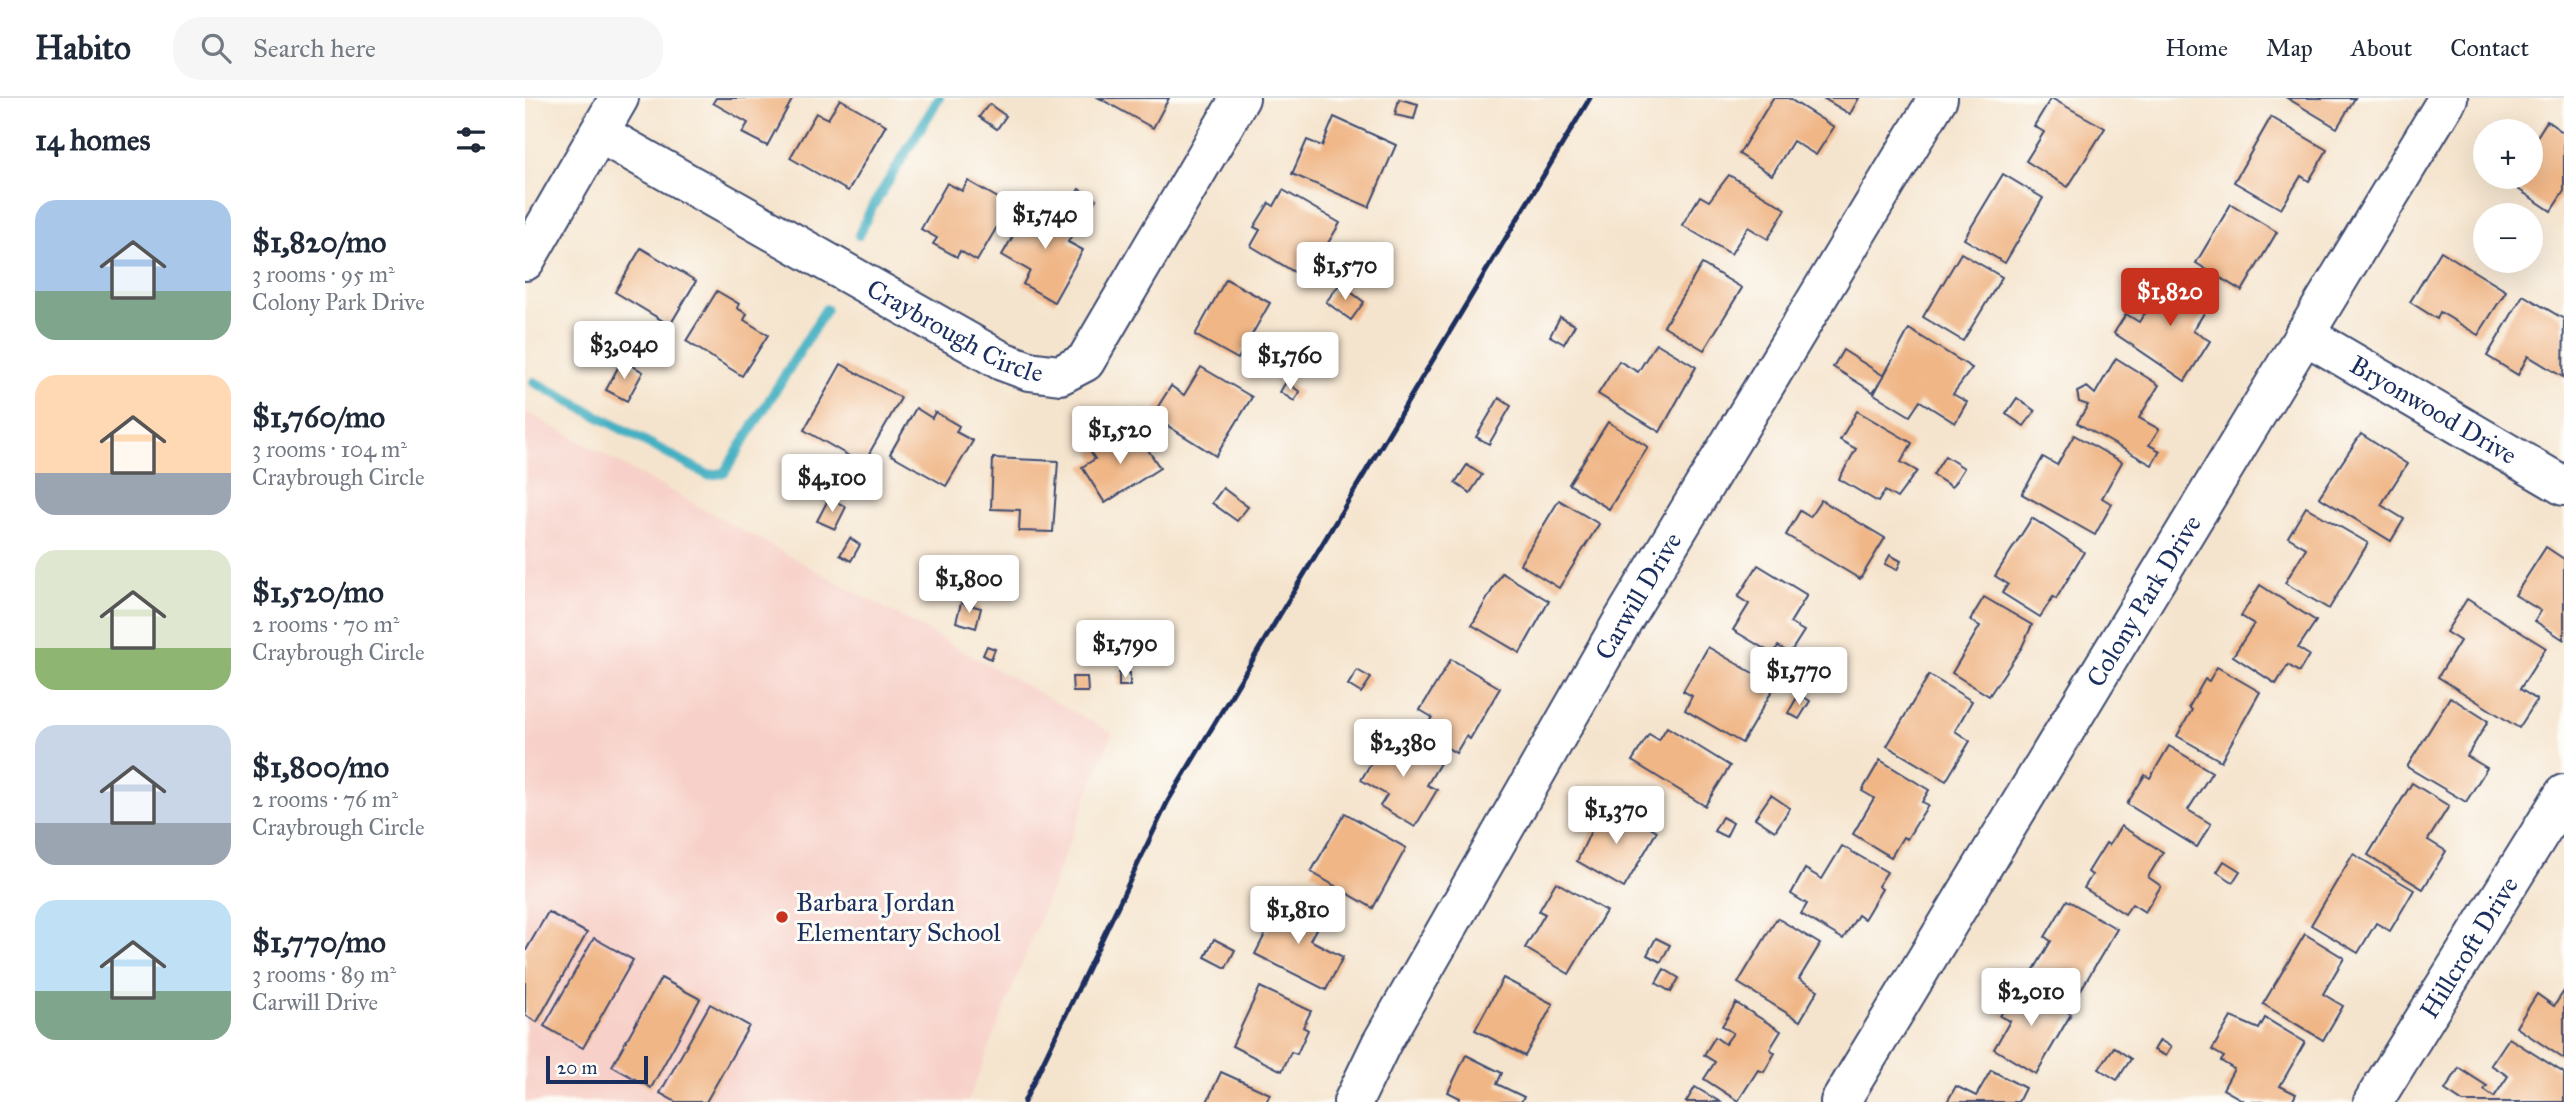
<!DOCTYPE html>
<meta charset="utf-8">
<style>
:root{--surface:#fff;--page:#f6f6f7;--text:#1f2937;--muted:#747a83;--line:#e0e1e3;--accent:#c8321e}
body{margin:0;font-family:"IM FELL Great Primer",serif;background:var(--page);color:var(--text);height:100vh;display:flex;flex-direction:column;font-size:26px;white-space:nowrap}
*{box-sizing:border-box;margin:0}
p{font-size:23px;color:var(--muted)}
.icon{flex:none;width:38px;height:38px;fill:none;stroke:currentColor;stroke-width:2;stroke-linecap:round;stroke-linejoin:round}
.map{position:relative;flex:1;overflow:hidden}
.sheet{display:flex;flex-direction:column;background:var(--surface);width:525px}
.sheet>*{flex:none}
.buttons{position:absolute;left:1948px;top:21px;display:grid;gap:14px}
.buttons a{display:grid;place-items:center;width:70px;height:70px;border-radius:50%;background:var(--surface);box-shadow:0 7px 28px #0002;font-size:35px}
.scale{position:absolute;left:21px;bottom:18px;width:102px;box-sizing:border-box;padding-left:7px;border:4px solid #1b2f5e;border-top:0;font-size:19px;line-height:24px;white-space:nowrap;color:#1b2f5e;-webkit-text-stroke:5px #fdfcf7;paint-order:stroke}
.price{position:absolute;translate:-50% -60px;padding:0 16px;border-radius:7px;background:#fff;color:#222;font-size:23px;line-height:46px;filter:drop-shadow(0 2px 4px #0008)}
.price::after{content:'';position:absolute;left:50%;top:42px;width:21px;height:16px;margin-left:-10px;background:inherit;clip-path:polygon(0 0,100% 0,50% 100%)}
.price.on{background:var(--accent);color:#fff}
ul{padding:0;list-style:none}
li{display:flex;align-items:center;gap:21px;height:175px;padding:0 35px}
li span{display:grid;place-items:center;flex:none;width:196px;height:140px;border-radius:21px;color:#555}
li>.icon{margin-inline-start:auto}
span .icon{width:84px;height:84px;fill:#fffc;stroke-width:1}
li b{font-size:30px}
h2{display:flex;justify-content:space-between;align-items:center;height:84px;padding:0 35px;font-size:30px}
header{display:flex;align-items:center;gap:42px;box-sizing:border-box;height:98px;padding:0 35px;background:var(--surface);border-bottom:2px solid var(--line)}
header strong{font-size:33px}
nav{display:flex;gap:38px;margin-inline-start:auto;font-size:24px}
.search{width:490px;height:63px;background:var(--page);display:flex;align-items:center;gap:18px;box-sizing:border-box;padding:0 24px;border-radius:28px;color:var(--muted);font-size:26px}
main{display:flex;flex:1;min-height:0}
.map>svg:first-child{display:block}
</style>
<header>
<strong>Habito</strong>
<div class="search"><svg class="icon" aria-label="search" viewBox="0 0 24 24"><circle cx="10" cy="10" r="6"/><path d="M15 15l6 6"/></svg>Search here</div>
<nav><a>Home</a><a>Map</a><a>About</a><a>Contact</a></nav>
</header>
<main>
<section class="sheet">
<h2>14 homes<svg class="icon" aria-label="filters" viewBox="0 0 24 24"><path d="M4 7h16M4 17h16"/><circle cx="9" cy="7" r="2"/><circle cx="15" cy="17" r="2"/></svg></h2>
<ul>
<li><span style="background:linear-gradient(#a9c7e8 65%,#7fa58c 0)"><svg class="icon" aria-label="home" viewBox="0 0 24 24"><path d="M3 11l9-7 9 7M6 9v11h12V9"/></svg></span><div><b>$1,820/mo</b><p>3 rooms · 95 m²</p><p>Colony Park Drive</p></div></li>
<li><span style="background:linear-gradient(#ffd9b3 70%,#9aa5b1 0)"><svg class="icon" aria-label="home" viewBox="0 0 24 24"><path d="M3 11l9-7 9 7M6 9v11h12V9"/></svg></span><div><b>$1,760/mo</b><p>3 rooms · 104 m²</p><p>Craybrough Circle</p></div></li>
<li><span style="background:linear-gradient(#dfe7d0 70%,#8fb573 0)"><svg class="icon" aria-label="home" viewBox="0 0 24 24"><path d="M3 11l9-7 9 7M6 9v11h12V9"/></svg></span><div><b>$1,520/mo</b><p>2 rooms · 70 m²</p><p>Craybrough Circle</p></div></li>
<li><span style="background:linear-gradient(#c9d6e8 70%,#9aa5b1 0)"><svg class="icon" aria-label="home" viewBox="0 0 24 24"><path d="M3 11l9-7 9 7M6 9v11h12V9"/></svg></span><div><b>$1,800/mo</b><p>2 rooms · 76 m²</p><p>Craybrough Circle</p></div></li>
<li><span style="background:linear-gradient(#bfe0f5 65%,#7fa58c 0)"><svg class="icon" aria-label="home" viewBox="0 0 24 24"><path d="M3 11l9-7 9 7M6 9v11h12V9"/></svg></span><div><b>$1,770/mo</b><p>3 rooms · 89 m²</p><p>Carwill Drive</p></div></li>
</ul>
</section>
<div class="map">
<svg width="2039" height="1004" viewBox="0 0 2039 1004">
<rect width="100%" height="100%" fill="#fdfcf7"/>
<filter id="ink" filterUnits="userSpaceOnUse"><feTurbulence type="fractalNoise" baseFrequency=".0143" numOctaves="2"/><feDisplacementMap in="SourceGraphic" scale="14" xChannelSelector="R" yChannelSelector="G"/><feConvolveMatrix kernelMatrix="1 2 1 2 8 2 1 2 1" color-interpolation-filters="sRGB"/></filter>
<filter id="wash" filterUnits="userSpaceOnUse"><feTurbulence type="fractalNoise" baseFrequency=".00686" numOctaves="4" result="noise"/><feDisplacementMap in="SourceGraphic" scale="28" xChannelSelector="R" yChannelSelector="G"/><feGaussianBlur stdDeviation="1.57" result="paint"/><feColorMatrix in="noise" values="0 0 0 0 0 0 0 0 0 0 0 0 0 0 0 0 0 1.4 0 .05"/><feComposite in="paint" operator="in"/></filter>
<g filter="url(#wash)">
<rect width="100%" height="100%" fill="#f5e4cd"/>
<polygon fill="#f7d1c9" points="0,313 587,635 443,1004 0,1004"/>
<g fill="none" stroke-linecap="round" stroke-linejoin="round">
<g stroke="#45b0c2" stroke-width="10">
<polyline points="334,137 345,113 414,0"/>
<polyline points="9,284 183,377 199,375 301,211"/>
</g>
</g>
<g id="blocks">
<g fill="#f0b686">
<polygon points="191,0 268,0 242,48 217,35 223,25 188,5"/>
<polygon points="574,0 644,0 628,30"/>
<polygon points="1248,0 1263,0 1309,29 1291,57 1268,43 1247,77 1214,56"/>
<polygon points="1298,0 1334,0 1325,16"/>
<polygon points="1526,0 1580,30 1543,89 1501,63 1519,34 1509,28"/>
<polygon points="1762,0 1830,0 1812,30"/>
<polygon points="315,1 361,27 323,93 265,60 291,15 303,21"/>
<polygon points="874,1 893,6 889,21 870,17"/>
<polygon points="464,6 481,18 472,31 454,19"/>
<polygon points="809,19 871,47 844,109 767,76 782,42 797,48"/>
<polygon points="1746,19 1802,52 1784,83 1776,78 1756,111 1709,84"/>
<polygon points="2022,23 2039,35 2039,93 2026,113 1978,81 2006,79 2006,48"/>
<polygon points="1478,76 1518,100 1480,165 1439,141"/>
<polygon points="1204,77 1261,111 1243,141 1223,129 1206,156 1157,127 1175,98 1184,103"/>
<polygon points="443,83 480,104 473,114 479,117 452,163 435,153 432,159 408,146 412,140 396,131 422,85 437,93"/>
<polygon points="554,91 571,101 563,115 546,105"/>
<polygon points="758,92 815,125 788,170 777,164 771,175 726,148 735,132 729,129 744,105 749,108"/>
<polygon points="521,106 554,125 543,144 558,152 529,204 498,186 505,173 477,157 499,119 510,125"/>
<polygon points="1706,106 1752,134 1717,193 1671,165"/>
<polygon points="116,150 171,183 145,227 90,194"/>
<polygon points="1916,153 1981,193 1953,237 1915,214 1912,221 1885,204"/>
<polygon points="1436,155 1477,179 1438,243 1398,219"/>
<polygon points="1177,166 1217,190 1179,252 1139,228"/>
<polygon points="1645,175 1687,202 1668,233 1685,243 1660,283 1589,235 1601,216 1614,224"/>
<polygon points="701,181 745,205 713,261 670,237"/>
<polygon points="815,186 839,204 826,222 801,204"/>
<polygon points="192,193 214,206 212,210 222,216 219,222 243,237 217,278 161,243"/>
<polygon points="1998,197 2039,221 2038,279 2003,258 1993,277 1962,258"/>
<polygon points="1035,219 1050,227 1039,246 1025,238"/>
<polygon points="1384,231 1447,270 1428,296 1442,304 1430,325 1395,303 1385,318 1349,296"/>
<polygon points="1131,245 1171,269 1135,334 1073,296 1094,263 1113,274"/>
<polygon points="1318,252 1359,278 1348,294 1308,269"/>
<polygon points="1591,260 1634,287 1614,320 1634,331 1624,347 1635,353 1627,367 1552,325 1563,307 1554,304 1552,294 1562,289 1570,296"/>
<polygon points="97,262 118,274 102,303 81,292"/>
<polygon points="316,266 376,300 338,366 279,332"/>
<polygon points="676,269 727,299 691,358 627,318 646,288 659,297"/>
<polygon points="761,284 775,294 769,303 755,294"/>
<polygon points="974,300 986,308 964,346 951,339"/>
<polygon points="1492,300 1510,313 1499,328 1481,316"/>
<polygon points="391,310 407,320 410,314 434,328 431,334 448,343 421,388 365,356"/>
<polygon points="1332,313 1387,345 1376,364 1392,373 1372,400 1360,393 1353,404 1314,381 1331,351 1315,342"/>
<polygon points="1083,324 1123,349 1084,411 1044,386"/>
<polygon points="612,335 635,370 580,405 557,369 570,361 566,355 594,337 598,344"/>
<polygon points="1836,336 1882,366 1856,407 1879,421 1866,443 1794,399"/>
<polygon points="1549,337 1597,364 1577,400 1587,406 1570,437 1497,396 1518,359 1532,367"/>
<polygon points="1420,358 1439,370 1427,389 1408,377"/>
<polygon points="468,360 533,363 528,434 494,433 495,412 466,411"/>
<polygon points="942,367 957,377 945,395 930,385"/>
<polygon points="698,390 723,409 712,423 687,405"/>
<polygon points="304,400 321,409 310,431 292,423"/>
<polygon points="1034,402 1074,426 1034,490 995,466"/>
<polygon points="1296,402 1360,440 1335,481 1261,437 1275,413 1285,419"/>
<polygon points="1781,409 1843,445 1804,511 1760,485 1781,450 1763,439"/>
<polygon points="1507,420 1559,454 1531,501 1528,499 1515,519 1477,495 1483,486 1470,478"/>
<polygon points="325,440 335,447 326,463 315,457"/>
<polygon points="2021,449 2039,461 2039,542 2010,523 2016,513 1990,497"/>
<polygon points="1365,457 1376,463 1372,472 1360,466"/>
<polygon points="1233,467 1282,497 1265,525 1279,533 1265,555 1253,548 1248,556 1208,532 1224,506 1213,499"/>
<polygon points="977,475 1024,503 995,555 947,527"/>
<polygon points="1735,487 1791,523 1773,550 1784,557 1774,574 1763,567 1751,586 1708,558 1729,526 1716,518"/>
<polygon points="1459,499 1507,527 1497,549 1464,598 1427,575 1455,528 1445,522"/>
<polygon points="1942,501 2021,550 1995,591 2012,602 1994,630 1913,579 1935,543 1921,534"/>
<polygon points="436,505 456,510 451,530 431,524"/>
<polygon points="462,548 470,551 466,561 458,557"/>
<polygon points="1183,549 1250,588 1217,645 1160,612 1167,598 1158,593"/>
<polygon points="1284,560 1299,570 1288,587 1273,578"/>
<polygon points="926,561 975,590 945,641 941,638 931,655 898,635 907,619 895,612"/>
<polygon points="1692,569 1735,594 1696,663 1652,638 1667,612 1664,609 1680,581 1684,583"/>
<polygon points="832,572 846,580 836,595 823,587"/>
<rect x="594" y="575" width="11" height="13"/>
<polygon points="1404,577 1447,603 1430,633 1445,643 1421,683 1362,648"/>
<polygon points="547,579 562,579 563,594 548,594"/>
<polygon points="1274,596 1285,603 1274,621 1263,615"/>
<polygon points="1925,599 1963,623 1942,658 1962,670 1941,704 1882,669"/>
<polygon points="1142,629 1205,668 1180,708 1107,663 1124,636 1134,642"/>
<polygon points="864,635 915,665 902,687 912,692 890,729 855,708 862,697 836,682"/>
<polygon points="1644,648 1687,674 1663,712 1686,726 1672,749 1602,706 1620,677 1625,680"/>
<polygon points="1355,662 1404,692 1397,704 1403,707 1382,741 1378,739 1366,759 1328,736 1349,700 1337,693"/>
<polygon points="1887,685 1924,708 1903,742 1921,753 1898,791 1843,757"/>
<polygon points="1246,697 1265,710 1250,733 1230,720"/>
<polygon points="1086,706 1132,733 1099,790 1052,763 1071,722 1075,724"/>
<polygon points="820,715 881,750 848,810 786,774"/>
<polygon points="1197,719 1208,725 1201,739 1189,733"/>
<polygon points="1596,728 1638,754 1623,779 1636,788 1620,814 1607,806 1600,816 1559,790 1567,777 1563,774 1581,745 1584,747"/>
<polygon points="1317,748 1362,774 1353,788 1357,791 1341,818 1339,821 1333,817 1318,841 1276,816 1282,806 1266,796 1280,771 1297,781"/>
<polygon points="1828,756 1889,792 1865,833 1851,825 1833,855 1786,827"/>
<polygon points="1699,763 1715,773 1708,784 1692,774"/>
<polygon points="1031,784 1081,813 1044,876 1000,850 1020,816 1014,813"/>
<polygon points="758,801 797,820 785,842 818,859 801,892 730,856"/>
<polygon points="1542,802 1592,831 1551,900 1507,875 1526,843 1520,839"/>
<polygon points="23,814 62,835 12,924 0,917 0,854"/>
<polygon points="1252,820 1295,846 1274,881 1293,892 1275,923 1213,885"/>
<polygon points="1780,836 1819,860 1798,896 1818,908 1798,942 1738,906"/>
<polygon points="69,840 108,862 58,950 19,928"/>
<polygon points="1131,840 1145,847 1136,864 1122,857"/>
<polygon points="689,841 710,852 701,870 680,859"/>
<polygon points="1139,871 1154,880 1146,894 1131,885"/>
<polygon points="136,880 175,901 126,990 87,968"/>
<polygon points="978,880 1028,906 1000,958 950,932"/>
<polygon points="1495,885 1546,916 1511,976 1469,951 1485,923 1475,918"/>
<polygon points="735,889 786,913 778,929 783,932 772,956 766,954 757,973 707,948"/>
<polygon points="2039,893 2039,961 1991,929 2012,896 2029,908"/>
<polygon points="1211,905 1256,933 1245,951 1250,955 1239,974 1233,972 1213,1003 1179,981 1190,964 1179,957 1190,939 1200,946 1208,935 1197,928"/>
<polygon points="185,906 224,928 181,1004 151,1004 135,995"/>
<polygon points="1706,919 1734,931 1740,920 1780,944 1755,988 1771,996 1767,1004 1721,1004 1698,991 1709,971 1696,963 1699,959 1687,952"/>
<polygon points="1984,940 2039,975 2039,1004 1938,1004 1920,992 1934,970 1962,988 1959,992 1969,999 1983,978 1966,967"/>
<polygon points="1635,942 1646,949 1641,958 1629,952"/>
<polygon points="1589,949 1606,961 1592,982 1574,971"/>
<polygon points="941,957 977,975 972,986 999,999 996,1004 933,1004 935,1000 923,994"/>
<polygon points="1466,972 1500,990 1493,1004 1422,1004 1431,988 1451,998"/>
<polygon points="696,974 745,996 741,1004 682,1004"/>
<polygon points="1170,989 1195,1004 1161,1004"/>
</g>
</g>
</g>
<g filter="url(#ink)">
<use href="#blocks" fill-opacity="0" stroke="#3c4a6f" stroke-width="2"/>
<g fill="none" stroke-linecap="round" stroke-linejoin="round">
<defs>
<g id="minor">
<path id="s1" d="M74,35L477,263L504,273L535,277L560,264L715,0"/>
<polyline points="0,163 94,0"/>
<path id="s2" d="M1779,236L2039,388"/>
<path id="s3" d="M828,1004L856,946L1097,524L1413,0"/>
<path id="s4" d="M1315,1004L1923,0"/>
<path id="s5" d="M1848,1004L2039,696"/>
</g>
</defs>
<use href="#minor" stroke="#3c4a6f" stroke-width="42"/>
<use href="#minor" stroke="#fff" stroke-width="38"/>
<polyline stroke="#1b2f5e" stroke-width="5" points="499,1004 643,703 1065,0"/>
</g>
</g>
<circle fill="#c8321e" stroke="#fdfcf7" stroke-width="2.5" cx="257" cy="819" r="7"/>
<g text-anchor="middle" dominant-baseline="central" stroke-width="6" stroke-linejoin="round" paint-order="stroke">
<g font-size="26" fill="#1b2f5e" stroke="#fdfcf7">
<text stroke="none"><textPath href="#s1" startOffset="408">Craybrough Circle</textPath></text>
<text stroke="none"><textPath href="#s2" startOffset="150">Bryonwood Drive</textPath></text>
<text stroke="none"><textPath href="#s3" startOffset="581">Carwill Drive</textPath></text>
<text stroke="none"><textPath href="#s4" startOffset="586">Colony Park Drive</textPath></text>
<text stroke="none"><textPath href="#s5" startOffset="182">Hillcroft Drive</textPath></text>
</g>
<g font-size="26" fill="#1b2f5e" stroke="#fdfcf7" text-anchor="start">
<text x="271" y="804">Barbara Jordan<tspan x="271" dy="30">Elementary School</tspan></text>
</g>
</g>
</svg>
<div class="buttons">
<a>+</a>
<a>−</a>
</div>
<div class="scale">20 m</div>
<b class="price" style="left:520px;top:153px">$1,740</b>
<b class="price" style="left:820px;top:204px">$1,570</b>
<b class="price on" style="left:1645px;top:230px">$1,820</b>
<b class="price" style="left:99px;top:283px">$3,040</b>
<b class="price" style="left:765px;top:294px">$1,760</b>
<b class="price" style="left:595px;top:368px">$1,520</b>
<b class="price" style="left:307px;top:416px">$4,100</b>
<b class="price" style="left:444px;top:517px">$1,800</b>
<b class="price" style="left:600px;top:582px">$1,790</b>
<b class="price" style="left:1274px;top:609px">$1,770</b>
<b class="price" style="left:878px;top:681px">$2,380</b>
<b class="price" style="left:1091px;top:748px">$1,370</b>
<b class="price" style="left:773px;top:848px">$1,810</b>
<b class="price" style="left:1506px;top:930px">$2,010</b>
</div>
</main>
